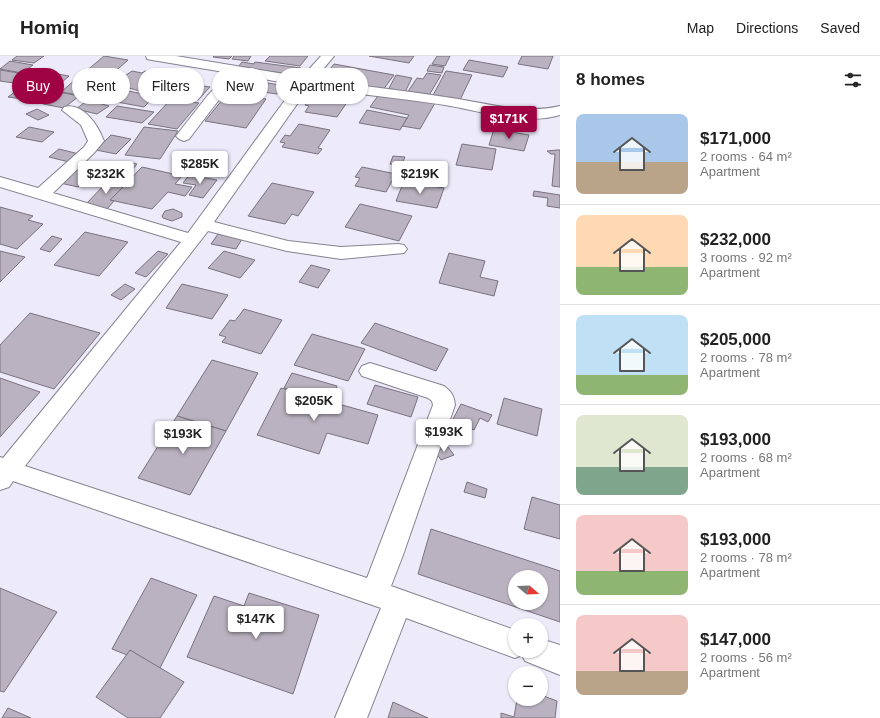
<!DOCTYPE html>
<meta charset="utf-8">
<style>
:root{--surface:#fff;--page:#f2f2f2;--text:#222;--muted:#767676;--line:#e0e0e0;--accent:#a00343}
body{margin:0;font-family:Helvetica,sans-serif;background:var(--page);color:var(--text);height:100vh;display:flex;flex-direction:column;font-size:15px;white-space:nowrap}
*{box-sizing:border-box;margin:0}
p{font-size:13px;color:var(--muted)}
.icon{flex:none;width:22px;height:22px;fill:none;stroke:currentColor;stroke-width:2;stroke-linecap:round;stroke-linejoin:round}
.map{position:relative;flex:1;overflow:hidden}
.drawer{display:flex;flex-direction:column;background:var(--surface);width:320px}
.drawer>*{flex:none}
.guide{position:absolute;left:12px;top:12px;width:380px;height:36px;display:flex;gap:8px}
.needle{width:26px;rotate:109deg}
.controls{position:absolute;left:508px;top:514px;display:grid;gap:8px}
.controls a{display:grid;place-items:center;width:40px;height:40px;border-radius:50%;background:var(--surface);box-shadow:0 1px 3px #0004;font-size:20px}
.price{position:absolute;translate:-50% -34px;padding:0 9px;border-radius:4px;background:#fff;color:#222;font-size:13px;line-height:26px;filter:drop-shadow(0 1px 2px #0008)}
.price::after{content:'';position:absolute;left:50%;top:24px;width:12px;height:9px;margin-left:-6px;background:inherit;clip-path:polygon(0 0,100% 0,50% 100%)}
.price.active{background:var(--accent);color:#fff}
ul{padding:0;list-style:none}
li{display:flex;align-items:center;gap:12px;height:100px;padding:0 16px}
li+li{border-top:1px solid var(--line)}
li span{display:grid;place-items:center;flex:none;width:112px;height:80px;border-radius:8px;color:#555}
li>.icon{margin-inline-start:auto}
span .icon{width:48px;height:48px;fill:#fffc;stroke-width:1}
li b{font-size:17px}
h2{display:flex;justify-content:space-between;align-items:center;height:48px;padding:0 16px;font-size:17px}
.chip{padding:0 14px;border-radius:18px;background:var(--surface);box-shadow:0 1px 3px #0004;font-size:14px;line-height:36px}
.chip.active{background:var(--accent);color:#fff}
header{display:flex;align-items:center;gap:24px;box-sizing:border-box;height:56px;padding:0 20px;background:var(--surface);border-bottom:1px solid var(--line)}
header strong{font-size:19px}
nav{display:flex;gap:22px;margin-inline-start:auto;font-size:14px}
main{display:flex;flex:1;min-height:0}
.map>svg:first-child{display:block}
</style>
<header>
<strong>Homiq</strong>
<nav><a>Map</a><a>Directions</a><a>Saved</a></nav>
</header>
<main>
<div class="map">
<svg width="560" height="662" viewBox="0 0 560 662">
<rect width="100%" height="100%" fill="#edeafa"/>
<g fill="#bab2c0" stroke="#7a727f" fill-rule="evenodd">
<polygon points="17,0 44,0 34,7 12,4"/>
<polygon points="104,0 128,4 109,21 84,17"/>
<polygon points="214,0 232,0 229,3 213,1"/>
<polygon points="234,0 251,0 248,5 232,3"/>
<polygon points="270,0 308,0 300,10 265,5"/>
<polygon points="369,0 414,0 409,7"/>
<polygon points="437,0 450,0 445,10 432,8"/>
<polygon points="522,0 553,0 548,13 518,8"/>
<polygon points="469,4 508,11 503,21 463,14"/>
<polygon points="10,5 33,9 22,17 0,13"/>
<polygon points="242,6 254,8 255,6 301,12 297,19 238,11"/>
<polygon points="334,8 394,19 383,34 322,23"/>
<polygon points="430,9 444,11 442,17 427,15"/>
<polygon points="0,14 25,18 14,27 0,25"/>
<polygon points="35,14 69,20 54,33 19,27"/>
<polygon points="132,15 142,17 145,15 174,21 152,38 113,28"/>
<polygon points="446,15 472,19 459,46 432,41"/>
<polygon points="427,17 441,19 428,41 407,37 417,22 423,23"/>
<polygon points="82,18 106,22 85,40 61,36"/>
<polygon points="396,19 412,22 405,36 388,34"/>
<polygon points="263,26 284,30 277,38 256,35"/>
<polygon points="183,27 210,31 198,44 195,43 194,45 171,39"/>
<polygon points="312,30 322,32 315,43 303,41"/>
<polygon points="21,31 38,34 35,36 39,37 30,44 8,41"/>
<polygon points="322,34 352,39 337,61 305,56 309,50 305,49 310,43 315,44"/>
<polygon points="128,35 155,40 144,51 117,46"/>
<polygon points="59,36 79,40 64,52 43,48"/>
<polygon points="380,37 435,47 420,73 402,70 409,59 370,51"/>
<polygon points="227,38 266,43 246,72 205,65"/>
<polygon points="171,43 199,47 177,73 148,68"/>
<polygon points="88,44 109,50 97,58 76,53"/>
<polygon points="117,50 154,56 142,67 106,61"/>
<polygon points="37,53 49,59 38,64 26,58"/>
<polygon points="367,54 407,62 400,74 359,67"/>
<polygon points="299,68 330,74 318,92 322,93 318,98 282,91 285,87 280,86 285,79 290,80"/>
<polygon points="29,71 54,76 42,86 16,81"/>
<polygon points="144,71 178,75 160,103 125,99"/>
<polygon points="494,73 529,79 524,95 489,89"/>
<polygon points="111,79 131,83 116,98 96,94"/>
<polygon points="462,88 496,93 492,114 456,109"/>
<polygon points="59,93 79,98 69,106 49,101"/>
<polygon points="557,94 560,94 560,131 552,130 555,98 551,98 547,95"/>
<polygon points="393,100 405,101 401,110 390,108"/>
<polygon points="84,105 119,113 105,127 87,123 78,131 60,127"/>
<polygon points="128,106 137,108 122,126 110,123"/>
<polygon points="142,111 182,120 175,128 192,131 185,140 168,136 152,153 110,144"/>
<polygon points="362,111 396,118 386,136 355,130 360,122 355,121"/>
<polygon points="189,119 217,124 203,142 189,139 196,129 183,127"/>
<polygon points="108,125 125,129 110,144 114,145 107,153 86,148"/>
<polygon points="404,125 444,132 437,152 396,145"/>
<polygon points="272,127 314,136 298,160 292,158 285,168 248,160"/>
<polygon points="534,135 560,139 560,152 547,150 548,142 533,140"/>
<polygon points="360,148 412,160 399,185 345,171"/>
<polygon points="0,151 33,160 28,164 43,168 17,193 0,188"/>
<polygon points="173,153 182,157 182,161 172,165 163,162 162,160 165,155"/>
<polygon points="85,176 128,186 99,220 54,209"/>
<polygon points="218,178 242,183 236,193 211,188"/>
<polygon points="52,180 62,183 50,196 40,193"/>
<polygon points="0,195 25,201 0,226"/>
<polygon points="158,195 168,198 146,221 135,217"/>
<polygon points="224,195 255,204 240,222 208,212"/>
<polygon points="449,197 485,205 480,221 498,225 494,240 439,227"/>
<polygon points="311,209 330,214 318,232 299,226"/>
<polygon points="125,228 135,233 121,244 111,239"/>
<polygon points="182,228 228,239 212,263 166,252"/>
<polygon points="244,253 282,264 261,298 222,286 226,281 219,279 230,264 235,265"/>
<polygon points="30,257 100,277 54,333 0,316 0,289"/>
<polygon points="375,267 448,293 436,315 361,287"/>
<polygon points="312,278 365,293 348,325 294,309"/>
<polygon points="212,304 258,317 226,375 177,360"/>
<polygon points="292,317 337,330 330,345 284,332"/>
<polygon points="0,322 40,336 0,381"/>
<polygon points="375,329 418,341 411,361 367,348"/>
<polygon points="281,332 378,359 368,388 327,377 319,398 257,379"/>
<polygon points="504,342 542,353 537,380 497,368"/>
<polygon points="461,348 492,359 488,366 480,362 474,374 452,365"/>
<polygon points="177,360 226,375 190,439 138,422"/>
<polygon points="448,391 454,399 441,404 435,395"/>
<polygon points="467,426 487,433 485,442 464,436"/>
<polygon points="532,441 560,449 560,483 524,473"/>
<path d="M431,473L560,515V566L418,518ZM515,521H541V547H515Z"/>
<polygon points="151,522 197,539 160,612 112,593"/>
<polygon points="0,532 57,556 4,636 0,635"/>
<polygon points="249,537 319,559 293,638 187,601 214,540 244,550"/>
<polygon points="130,594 184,626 160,662 128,662 96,641"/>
<polygon points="541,639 557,645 555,662 501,662 501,657 514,661 517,643 541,643"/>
<polygon points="393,646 428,662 388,662"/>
<polygon points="8,652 31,662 2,662"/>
</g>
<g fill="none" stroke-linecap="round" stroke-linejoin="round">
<defs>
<path id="minor" d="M146,0H176L302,21L321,0H334L315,23C358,30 402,34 445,41C483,46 522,59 560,50V59C523,70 482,55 445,49C400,42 354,38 309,31L214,166L288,185L341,191L398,188L404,189L407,193L404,197L341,203L287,195L208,175L25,410L367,522L433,349L432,345L428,342L362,320L359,315L362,310L370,307L444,330C452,336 454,340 455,349L403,499L391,530L515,574V595H541V583L560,589V619L525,605L522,599L515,602L406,562L367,662H335L381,552L13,425L9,431L0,434V401L3,402L181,186L0,131V121L38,132L84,91L88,85L81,69L62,54L64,51C83,46 98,69 104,85L94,97L53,137L188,177L296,29L242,19L218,45L189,83L184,85L179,83L176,80L208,39L230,17L152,4L147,3Z"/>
</defs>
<use href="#minor" stroke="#858391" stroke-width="2"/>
<use href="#minor" fill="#fff" fill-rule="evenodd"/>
</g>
</svg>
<div class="controls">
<a><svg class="needle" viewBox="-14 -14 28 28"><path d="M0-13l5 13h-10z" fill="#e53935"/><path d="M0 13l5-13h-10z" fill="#767676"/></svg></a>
<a>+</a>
<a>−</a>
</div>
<b class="price active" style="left:509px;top:84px">$171K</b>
<b class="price" style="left:200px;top:129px">$285K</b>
<b class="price" style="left:106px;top:139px">$232K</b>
<b class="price" style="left:420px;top:139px">$219K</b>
<b class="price" style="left:314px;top:366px">$205K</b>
<b class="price" style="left:444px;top:397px">$193K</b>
<b class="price" style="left:183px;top:399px">$193K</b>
<b class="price" style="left:256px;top:584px">$147K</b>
<div class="guide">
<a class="chip active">Buy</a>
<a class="chip">Rent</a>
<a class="chip">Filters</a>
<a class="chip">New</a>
<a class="chip">Apartment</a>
</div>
</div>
<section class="drawer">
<h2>8 homes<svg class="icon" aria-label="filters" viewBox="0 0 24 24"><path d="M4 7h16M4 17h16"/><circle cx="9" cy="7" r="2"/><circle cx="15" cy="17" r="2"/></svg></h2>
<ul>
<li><span style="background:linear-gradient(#a9c7e8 60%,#b9a48a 0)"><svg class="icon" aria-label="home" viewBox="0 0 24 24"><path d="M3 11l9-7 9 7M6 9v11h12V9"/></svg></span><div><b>$171,000</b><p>2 rooms · 64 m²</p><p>Apartment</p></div></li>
<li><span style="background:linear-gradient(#ffd9b3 65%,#8fb573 0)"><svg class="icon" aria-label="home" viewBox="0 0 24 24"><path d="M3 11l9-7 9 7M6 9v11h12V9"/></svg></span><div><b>$232,000</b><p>3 rooms · 92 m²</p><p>Apartment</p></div></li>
<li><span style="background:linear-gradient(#bfe0f5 75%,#8fb573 0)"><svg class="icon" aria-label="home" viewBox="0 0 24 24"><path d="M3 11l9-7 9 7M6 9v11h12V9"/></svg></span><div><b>$205,000</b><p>2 rooms · 78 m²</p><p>Apartment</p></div></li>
<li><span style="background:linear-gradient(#dfe7d0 65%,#7fa58c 0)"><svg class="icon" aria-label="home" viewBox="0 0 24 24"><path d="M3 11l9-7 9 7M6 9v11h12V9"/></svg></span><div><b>$193,000</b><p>2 rooms · 68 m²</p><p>Apartment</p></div></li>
<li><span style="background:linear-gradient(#f6c9c9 70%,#8fb573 0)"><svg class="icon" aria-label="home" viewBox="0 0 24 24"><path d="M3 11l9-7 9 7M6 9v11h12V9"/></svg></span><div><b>$193,000</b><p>2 rooms · 78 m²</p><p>Apartment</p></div></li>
<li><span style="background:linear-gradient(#f6c9c9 70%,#b9a48a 0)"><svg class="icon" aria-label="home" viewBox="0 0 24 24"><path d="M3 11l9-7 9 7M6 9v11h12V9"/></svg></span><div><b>$147,000</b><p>2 rooms · 56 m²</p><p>Apartment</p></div></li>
</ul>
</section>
</main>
